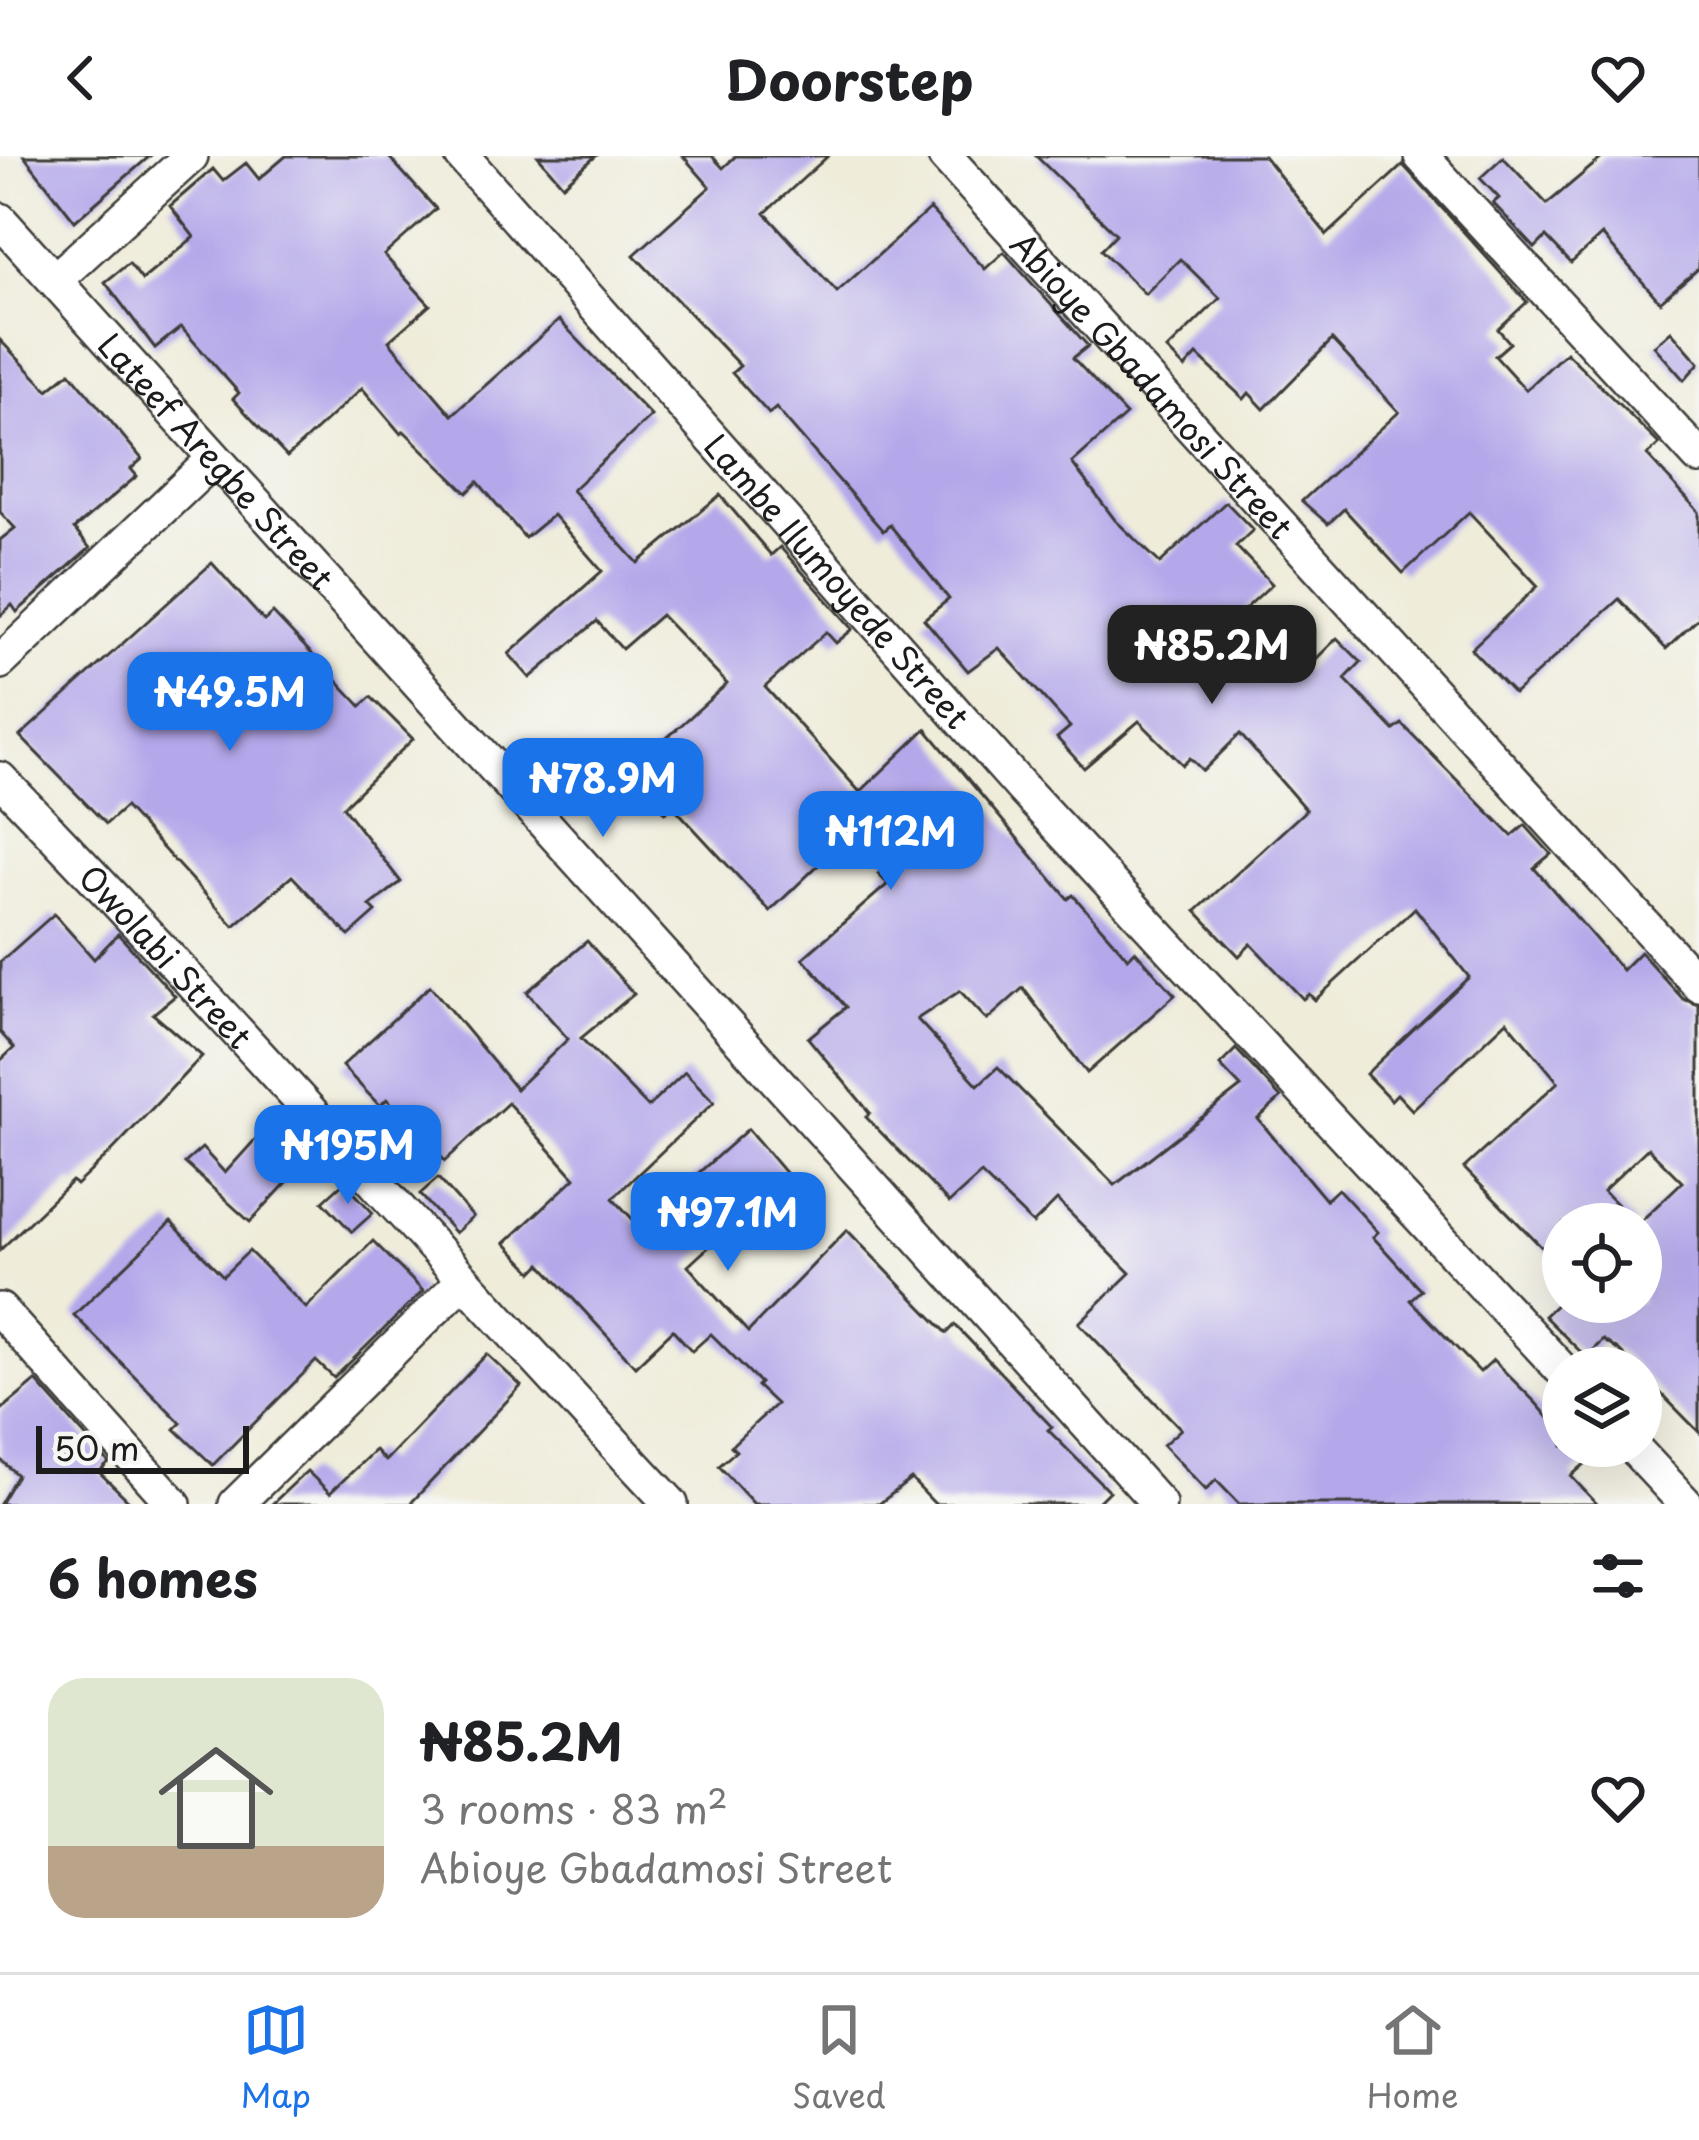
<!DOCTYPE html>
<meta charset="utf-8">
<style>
:root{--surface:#fff;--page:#f6f6f6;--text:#202124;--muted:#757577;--line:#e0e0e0;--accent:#1a73e8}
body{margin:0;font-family:"Playpen Sans",sans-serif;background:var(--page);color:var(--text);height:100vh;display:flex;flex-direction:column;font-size:45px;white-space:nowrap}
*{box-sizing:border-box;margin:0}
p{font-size:39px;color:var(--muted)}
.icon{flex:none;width:66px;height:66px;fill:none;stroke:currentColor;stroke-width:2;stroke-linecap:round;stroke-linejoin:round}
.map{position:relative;height:1348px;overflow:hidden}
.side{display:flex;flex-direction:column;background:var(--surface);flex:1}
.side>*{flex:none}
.controls{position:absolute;left:1542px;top:1047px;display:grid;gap:24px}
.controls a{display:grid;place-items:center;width:120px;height:120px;border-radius:50%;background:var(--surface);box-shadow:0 12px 48px #0002;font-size:60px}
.scale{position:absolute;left:36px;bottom:30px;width:213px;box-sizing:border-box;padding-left:12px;border:6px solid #1c1c1c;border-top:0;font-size:33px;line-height:42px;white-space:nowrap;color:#1c1c1c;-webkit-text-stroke:9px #f6f6f2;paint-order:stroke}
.price{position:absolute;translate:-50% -102px;padding:0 27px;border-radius:24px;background:var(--accent);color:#fff;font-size:39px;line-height:78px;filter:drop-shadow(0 3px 6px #0008)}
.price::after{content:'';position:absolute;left:50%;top:72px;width:36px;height:27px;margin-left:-18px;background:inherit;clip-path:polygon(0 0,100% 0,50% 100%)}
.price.active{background:#222;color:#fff}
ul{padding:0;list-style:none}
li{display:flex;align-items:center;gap:36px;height:300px;padding:0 48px}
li+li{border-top:3px solid var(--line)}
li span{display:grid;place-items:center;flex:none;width:336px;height:240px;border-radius:36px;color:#555}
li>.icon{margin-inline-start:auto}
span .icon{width:144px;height:144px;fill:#fffc;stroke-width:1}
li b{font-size:51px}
h2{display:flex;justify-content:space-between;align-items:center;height:144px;padding:0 48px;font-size:51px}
header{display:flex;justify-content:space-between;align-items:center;height:156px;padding:0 48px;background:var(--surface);font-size:54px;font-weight:700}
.tab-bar{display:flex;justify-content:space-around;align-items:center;height:168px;border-top:3px solid var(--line);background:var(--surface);font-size:33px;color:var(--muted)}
.tab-bar a{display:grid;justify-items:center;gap:6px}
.tab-bar .active{color:var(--accent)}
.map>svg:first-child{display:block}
</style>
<header><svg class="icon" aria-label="back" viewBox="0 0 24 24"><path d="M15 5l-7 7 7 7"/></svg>Doorstep<svg class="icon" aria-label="heart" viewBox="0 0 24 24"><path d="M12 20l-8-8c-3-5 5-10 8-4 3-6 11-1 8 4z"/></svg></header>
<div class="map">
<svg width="1699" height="1348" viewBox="0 0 1699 1348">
<rect width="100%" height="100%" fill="#f6f6f2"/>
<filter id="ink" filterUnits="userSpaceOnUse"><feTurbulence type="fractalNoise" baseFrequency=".00833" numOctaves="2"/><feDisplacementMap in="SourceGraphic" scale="24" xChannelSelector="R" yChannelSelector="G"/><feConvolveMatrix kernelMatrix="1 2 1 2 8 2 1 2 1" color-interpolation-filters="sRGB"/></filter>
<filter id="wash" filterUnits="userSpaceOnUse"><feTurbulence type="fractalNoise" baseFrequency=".004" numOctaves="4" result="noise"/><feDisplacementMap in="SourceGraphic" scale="48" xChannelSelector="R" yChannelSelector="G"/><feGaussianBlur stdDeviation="2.7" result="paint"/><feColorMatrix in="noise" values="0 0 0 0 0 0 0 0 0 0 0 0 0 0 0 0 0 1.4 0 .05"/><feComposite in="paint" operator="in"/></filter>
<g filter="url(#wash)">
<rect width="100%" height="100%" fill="#efecda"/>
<g id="blocks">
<g fill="#b4a7ea">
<polygon points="24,0 150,0 75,65"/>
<polygon points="286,0 388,0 436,53 384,99 430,149 389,185 452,259 559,164 651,260 572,334 638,407 720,339 771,399 780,391 853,473 836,487 826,476 765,531 860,636 926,573 1068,743 1073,739 1128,802 1135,795 1175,839 1087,917 1023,832 987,864 960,835 917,863 978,929 998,911 1115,1029 1241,931 1220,909 1236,893 1281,942 1258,963 1326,1044 1338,1033 1378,1076 1373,1081 1421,1134 1410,1144 1480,1216 1493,1204 1536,1247 1563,1278 1563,1290 1573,1290 1587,1306 1571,1320 1597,1348 1239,1348 1216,1324 1206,1334 1163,1289 1181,1273 1079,1167 1130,1117 1057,1044 1033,1068 981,1018 949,1047 866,961 870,957 808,882 846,851 803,802 888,728 878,718 889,708 856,673 770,755 673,650 665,656 630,615 727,528 661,459 622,493 597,465 530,522 509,498 602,415 553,359 525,382 478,326 467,337 404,275 401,278 362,232 287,301 233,243 239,237 181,171 155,192 105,126 129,107 142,124 194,81 170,50 213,13 223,25 246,7 259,23"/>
<polygon points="538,0 596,0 563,29"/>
<polygon points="683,0 712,0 723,12 736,0 828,0 765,57 837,136 930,53 985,113 1004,96 1088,190 1073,202 1126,259 1072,307 1115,364 1160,407 1226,346 1253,374 1236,390 1272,428 1244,454 1305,514 1337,482 1361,506 1345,523 1394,574 1402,568 1512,680 1525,669 1551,698 1534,712 1622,814 1640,796 1683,843 1699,849 1699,1276 1619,1195 1603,1184 1586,1201 1544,1160 1559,1146 1641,1146 1641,1065 1682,1026 1648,992 1603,1035 1637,1068 1563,1068 1563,1113 1464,1012 1558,926 1507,865 1412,954 1397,938 1391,944 1366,918 1469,821 1415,752 1315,844 1309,838 1303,843 1251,788 1239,800 1196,755 1306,654 1240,578 1203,615 1190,602 1183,609 1139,565 1084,612 1057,582 1070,571 999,492 968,515 924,463 949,443 890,369 883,375 776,252 769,258 732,217 740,210 634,99 710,31"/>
<polygon points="1036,0 1264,0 1327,79 1403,9 1527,146 1498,173 1510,187 1495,200 1526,234 1566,196 1659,288 1647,299 1699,356 1699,462 1666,493 1619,443 1514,538 1471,493 1538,430 1469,356 1403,417 1344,353 1328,368 1302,345 1399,256 1332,184 1264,253 1249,237 1244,243 1197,199 1185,212 1167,194 1220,142 1180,103 1145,138 1101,94 1116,78"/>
<polygon points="1604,0 1699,0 1699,112 1660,146 1602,79 1571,107 1546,81 1535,92 1493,47 1499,42 1480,22 1503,1 1547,48"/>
<polygon points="1671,175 1699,207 1684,224 1654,190"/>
<polygon points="0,184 48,234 70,216 142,303 131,313 137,320 74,373 90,392 17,456 12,449 0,460 0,384 15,372 0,356"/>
<polygon points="212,407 264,465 273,457 361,550 371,541 413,583 343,651 401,726 370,750 376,756 349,780 292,720 234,770 125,651 106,668 20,580"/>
<polygon points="54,758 94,803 118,778 175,840 153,858 202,900 107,1000 76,1029 72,1025 0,1094 0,905 14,892 0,876 0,806"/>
<polygon points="587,785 634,838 581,882 648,951 685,916 714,946 613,1042 639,1070 748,973 787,1019 688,1110 748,1176 847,1074 947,1177 955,1169 1052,1271 1048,1274 1109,1335 1096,1348 935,1348 911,1323 879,1348 754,1348 719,1310 736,1295 731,1290 776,1248 757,1230 760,1227 711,1178 692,1195 673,1174 635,1210 541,1108 533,1116 505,1087 575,1022 508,947 445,1005 387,943 380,950 342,910 430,830 516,933 568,883 527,836"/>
<polygon points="261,977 300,1012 250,1066 185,1007 202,992 225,1017"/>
<polygon points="438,1022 473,1061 455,1077 420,1038"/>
<polygon points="344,1026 373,1057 352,1076 323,1045"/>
<polygon points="171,1066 223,1120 249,1095 306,1152 373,1085 423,1135 334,1222 316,1205 213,1309 175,1273 181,1267 74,1159"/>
<polygon points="487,1198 521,1230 410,1348 272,1348 307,1315 330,1337 375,1294 385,1305"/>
<polygon points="36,1225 109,1307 99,1316 132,1348 0,1348 17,1319 0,1303 0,1255"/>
</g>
</g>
</g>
<g filter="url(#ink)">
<use href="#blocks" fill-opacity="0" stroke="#3c3b38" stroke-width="3"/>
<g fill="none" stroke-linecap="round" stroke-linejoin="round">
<defs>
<g id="street">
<path id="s1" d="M462,0L1022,632L1563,1215"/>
<path id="s2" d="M945,0L1699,829"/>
<polyline points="1421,0 1699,301"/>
<path id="s3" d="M0,64L1159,1348"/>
<polyline points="55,124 191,0"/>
<polyline points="0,506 212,305"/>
<path id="s4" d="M0,623C229,860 445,1108 671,1348"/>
<polyline points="0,1154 174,1348"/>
<polyline points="1632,1290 1686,1348"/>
<polyline points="236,1348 462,1126"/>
</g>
</defs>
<use href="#street" stroke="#3c3b38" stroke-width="38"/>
<use href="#street" stroke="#fff" stroke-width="33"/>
</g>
</g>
<g text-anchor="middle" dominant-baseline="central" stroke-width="10" stroke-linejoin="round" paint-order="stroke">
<g font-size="33" fill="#1c1c1c" stroke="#f6f6f2">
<text stroke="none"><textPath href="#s2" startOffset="309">Abioye Gbadamosi Street</textPath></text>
<text stroke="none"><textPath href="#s3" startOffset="324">Lateef Aregbe Street</textPath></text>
<text stroke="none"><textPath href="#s1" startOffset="567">Lambe Ilumoyede Street</textPath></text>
<text stroke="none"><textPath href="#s4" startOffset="243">Owolabi Street</textPath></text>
</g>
</g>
</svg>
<div class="controls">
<a><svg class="icon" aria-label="locate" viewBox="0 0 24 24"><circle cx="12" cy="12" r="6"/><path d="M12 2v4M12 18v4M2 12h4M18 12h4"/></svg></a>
<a><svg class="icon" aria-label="layers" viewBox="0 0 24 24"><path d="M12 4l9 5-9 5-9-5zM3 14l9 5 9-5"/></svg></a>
</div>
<div class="scale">50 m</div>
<b class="price active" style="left:1212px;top:551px">₦85.2M</b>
<b class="price" style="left:230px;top:598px">₦49.5M</b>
<b class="price" style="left:603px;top:684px">₦78.9M</b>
<b class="price" style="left:891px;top:737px">₦112M</b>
<b class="price" style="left:348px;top:1051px">₦195M</b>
<b class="price" style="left:728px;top:1118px">₦97.1M</b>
</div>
<section class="side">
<h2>6 homes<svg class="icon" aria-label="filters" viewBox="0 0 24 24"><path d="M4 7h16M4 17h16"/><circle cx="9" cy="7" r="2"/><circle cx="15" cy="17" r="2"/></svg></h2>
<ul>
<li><span style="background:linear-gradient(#dfe7d0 70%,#b9a48a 0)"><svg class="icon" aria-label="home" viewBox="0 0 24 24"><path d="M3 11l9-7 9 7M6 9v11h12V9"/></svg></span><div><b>₦85.2M</b><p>3 rooms · 83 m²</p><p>Abioye Gbadamosi Street</p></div><svg class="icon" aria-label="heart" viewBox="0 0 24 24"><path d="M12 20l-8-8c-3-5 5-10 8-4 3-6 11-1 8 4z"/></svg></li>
</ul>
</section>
<nav class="tab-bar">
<a class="active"><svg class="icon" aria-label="map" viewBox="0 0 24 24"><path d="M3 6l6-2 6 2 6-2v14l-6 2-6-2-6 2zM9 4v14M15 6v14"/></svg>Map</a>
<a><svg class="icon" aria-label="saved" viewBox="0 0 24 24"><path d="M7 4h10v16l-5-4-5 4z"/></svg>Saved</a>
<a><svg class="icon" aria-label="home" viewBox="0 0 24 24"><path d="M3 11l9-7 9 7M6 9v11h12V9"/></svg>Home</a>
</nav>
